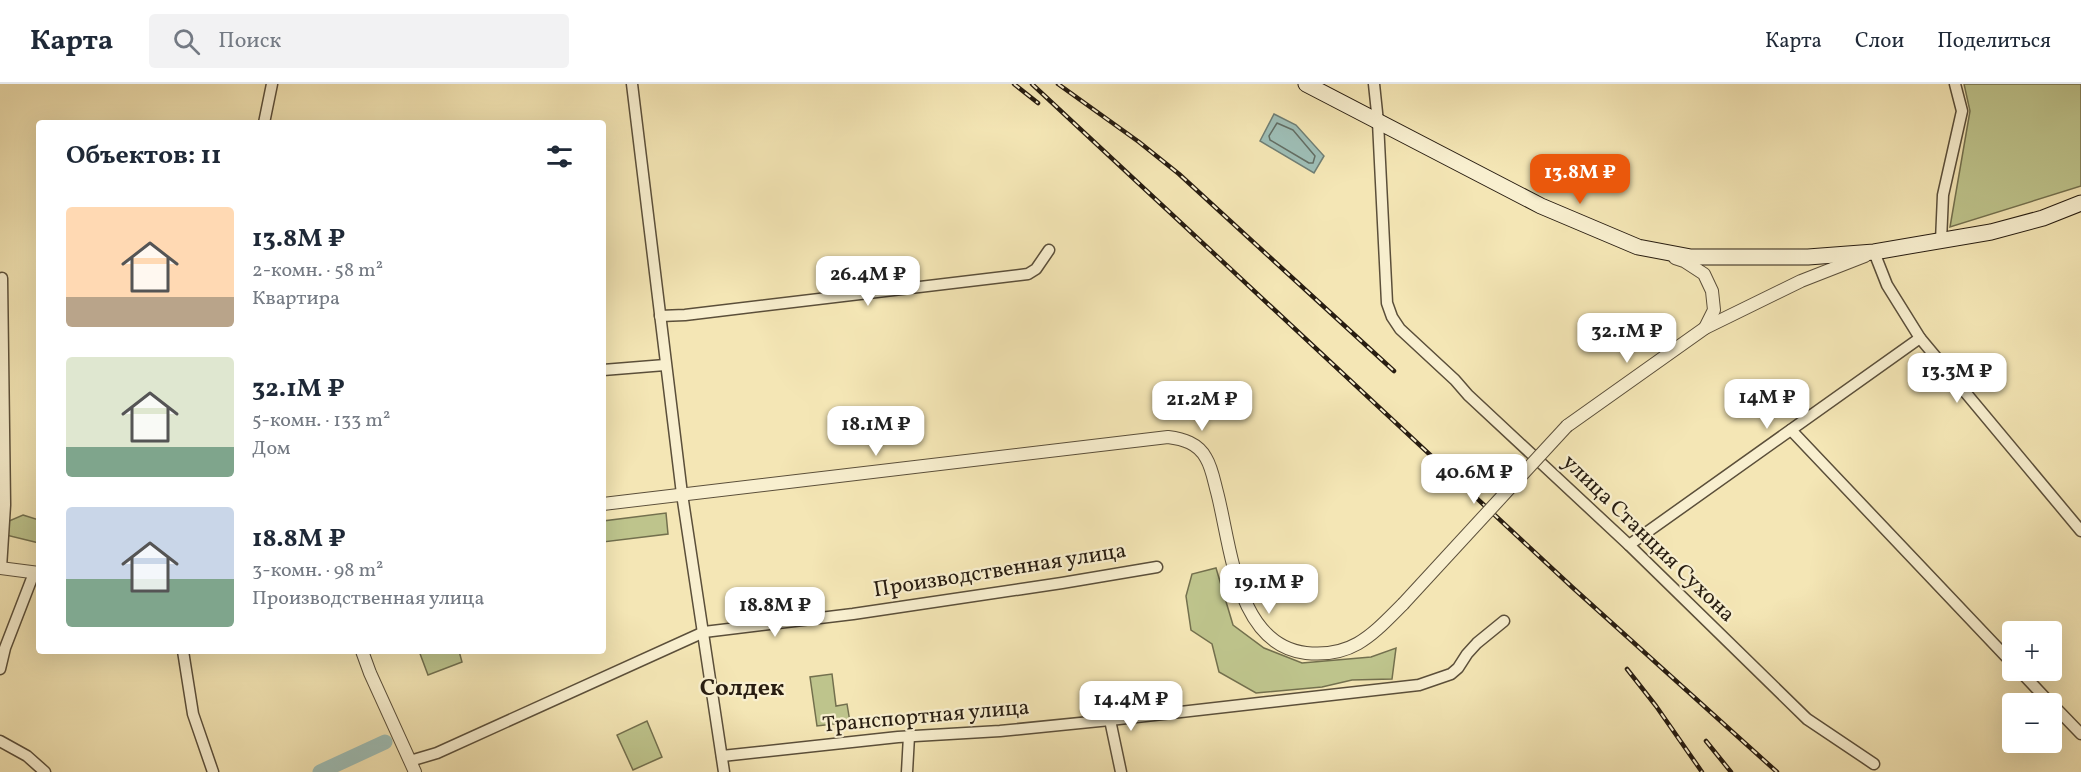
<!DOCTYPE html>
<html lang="ru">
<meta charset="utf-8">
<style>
:root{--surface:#fff;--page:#f2f2f3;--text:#1f2937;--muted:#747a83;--line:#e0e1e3;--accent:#ea580c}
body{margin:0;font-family:Vollkorn,serif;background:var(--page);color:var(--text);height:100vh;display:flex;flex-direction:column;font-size:22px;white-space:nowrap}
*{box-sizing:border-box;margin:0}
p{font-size:20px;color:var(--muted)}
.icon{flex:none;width:33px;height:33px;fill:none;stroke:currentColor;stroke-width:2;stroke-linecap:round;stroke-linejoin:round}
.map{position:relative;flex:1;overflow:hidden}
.panel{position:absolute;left:36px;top:36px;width:570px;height:534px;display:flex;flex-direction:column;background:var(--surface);border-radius:6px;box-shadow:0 6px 24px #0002}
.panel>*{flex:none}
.fabs{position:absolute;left:2002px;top:537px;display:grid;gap:12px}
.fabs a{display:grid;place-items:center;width:60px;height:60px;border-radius:6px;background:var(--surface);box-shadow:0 6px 24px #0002;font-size:30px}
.price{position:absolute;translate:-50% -51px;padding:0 14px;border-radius:12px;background:#fff;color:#222;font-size:20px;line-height:39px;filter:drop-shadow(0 2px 3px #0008)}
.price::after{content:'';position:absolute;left:50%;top:36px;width:18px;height:14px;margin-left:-9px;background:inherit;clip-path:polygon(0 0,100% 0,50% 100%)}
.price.selected{background:var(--accent);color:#fff}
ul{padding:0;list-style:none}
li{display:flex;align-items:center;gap:18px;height:150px;padding:0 30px}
li span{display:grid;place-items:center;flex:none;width:168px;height:120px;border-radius:6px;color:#555}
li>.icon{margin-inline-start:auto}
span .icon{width:72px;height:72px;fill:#fffc;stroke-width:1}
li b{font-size:26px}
h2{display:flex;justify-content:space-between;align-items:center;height:72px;padding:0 30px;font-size:26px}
header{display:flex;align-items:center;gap:36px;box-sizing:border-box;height:84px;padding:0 30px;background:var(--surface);border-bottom:2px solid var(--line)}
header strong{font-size:28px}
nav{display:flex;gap:33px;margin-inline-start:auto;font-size:21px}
.search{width:420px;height:54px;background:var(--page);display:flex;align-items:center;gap:15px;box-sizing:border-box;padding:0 21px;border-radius:6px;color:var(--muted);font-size:22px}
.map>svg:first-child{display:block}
</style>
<header>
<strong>Карта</strong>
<div class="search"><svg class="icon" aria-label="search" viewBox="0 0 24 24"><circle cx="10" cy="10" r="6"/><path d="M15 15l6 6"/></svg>Поиск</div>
<nav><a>Карта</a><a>Слои</a><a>Поделиться</a></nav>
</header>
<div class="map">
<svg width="2081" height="688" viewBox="0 0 2081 688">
<rect width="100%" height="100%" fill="#f4e6b5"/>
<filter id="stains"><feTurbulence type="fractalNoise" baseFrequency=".00333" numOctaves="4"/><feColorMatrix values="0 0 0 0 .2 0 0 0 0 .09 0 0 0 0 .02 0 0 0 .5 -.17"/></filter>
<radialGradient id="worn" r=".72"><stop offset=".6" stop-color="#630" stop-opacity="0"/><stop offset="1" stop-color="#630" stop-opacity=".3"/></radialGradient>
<g fill="#bec48c" stroke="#73704e" stroke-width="1.5">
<polygon points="1964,0 2081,0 2081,102 1950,143 1970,27"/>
<polygon points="666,429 668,450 603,458 603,437"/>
<polygon points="23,431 39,436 39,459 6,451 9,437"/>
<polygon points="1216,484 1233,541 1264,564 1302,579 1371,573 1396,564 1392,595 1352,596 1322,603 1256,609 1219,588 1212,560 1191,546 1186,512 1192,490"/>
<polygon points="419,567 459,567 462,578 428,591"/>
<polygon points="832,590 836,622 847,620 850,638 817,642 810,593"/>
<polygon points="647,637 662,673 633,686 617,651"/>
</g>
<polygon fill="#9ebeb6" stroke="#6f7e74" stroke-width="1.5" points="1274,30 1296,41 1324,72 1314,89 1260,57"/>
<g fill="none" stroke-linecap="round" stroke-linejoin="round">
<polygon stroke="#636e64" stroke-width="1.5" points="1277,39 1293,46 1315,72 1313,79 1309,79 1270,56 1269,52"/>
<polyline stroke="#9ebeb6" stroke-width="15" points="320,688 385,658"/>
<defs>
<g id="minor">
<polyline points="632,0 682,410 724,688"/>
<polyline points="1374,0 1378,38 1387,219 1392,233 1400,245 1455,296 1468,311 1629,461 1807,635 1874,680"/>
<polyline points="264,39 272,0"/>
<polyline points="1941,157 1943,111 1962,27 1955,0"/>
<polyline points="1874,168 1887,201 1920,254 2081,447"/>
<polyline points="660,232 685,231 1028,190 1036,185 1049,166"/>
<polyline points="603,286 665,281"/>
<polyline points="1791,346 2013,580"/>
<polyline points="1629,461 1920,254"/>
<polyline points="1,484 5,421 2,194"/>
<polyline points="183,567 193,630 213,688"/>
<polyline points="0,585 5,564 34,489"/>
<polyline points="2019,586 2051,620"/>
<polyline points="2052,620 2081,650"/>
<polyline points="1110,636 1121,688"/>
<polyline points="0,657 27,672 45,688"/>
<polyline points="722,672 898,653 1000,647 1110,636 1419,601 1451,590 1458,584 1467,570 1477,559 1504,537"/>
<polyline points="410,677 437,669 704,548 853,530 1062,499 1157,483"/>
<polyline points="907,688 909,652"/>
</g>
<g id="tertiary">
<polyline points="1675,174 1684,177 1704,190 1712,207 1714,226 1705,244"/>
<polyline points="1567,342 1705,244 1801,197 1865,172"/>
<path d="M603,420L1168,353C1183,355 1198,359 1206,374C1212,384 1214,397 1217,408C1231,461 1236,561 1306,569C1353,574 1373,550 1403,520"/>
<polyline points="0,484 39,489"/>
<polyline points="362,567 370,589 415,688"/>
</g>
<polyline id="secondary" points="1306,0 1541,122 1638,163 1691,173 1808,173 1874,168 1991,148 2043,134 2081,119"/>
</defs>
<use href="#minor" stroke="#5b4f3a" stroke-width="13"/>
<use href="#tertiary" stroke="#5b4f3a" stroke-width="14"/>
<use href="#secondary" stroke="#281d11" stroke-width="17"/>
<use href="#minor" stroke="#f8efcf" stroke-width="10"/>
<use href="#tertiary" stroke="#f8efcf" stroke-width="12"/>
<use href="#secondary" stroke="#f8efcf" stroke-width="15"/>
<defs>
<g id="rail">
<polyline points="1014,0 1038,19"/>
<polyline points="1032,0 1572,503 1777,688"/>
<polyline points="1058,0 1139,58 1179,90 1394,287"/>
<polyline points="1627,585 1656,622 1702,688"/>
<polyline points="1706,657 1731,688"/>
</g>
</defs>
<use href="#rail" stroke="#281d11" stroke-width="4.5"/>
<use href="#rail" stroke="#f8efcf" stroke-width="2" stroke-dasharray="7" stroke-linecap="butt"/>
<defs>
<polyline id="tertiary-bridge" points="1403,520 1567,342"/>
</defs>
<use href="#tertiary-bridge" stroke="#5b4f3a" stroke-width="14" stroke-linecap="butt"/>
<use href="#tertiary-bridge" stroke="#f8efcf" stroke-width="12"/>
</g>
<g text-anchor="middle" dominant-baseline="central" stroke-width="4.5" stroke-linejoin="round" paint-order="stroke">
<g font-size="22" fill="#281d11" stroke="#f8efcf">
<text transform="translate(1648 455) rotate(44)">улица Станция Сухона</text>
<text transform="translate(1000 487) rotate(-9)">Производственная улица</text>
<text transform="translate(926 633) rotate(-5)">Транспортная улица</text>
</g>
<g font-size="24" font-weight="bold" fill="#281d11" stroke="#f8efcf">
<text x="742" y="605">Солдек</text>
</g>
</g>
<rect width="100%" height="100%" filter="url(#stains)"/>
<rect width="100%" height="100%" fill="url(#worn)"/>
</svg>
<div class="fabs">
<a>+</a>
<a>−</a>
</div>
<b class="price selected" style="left:1580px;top:121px">13.8M ₽</b>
<b class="price" style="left:868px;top:223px">26.4M ₽</b>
<b class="price" style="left:1627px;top:280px">32.1M ₽</b>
<b class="price" style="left:1957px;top:320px">13.3M ₽</b>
<b class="price" style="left:1767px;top:346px">14M ₽</b>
<b class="price" style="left:1202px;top:348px">21.2M ₽</b>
<b class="price" style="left:876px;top:373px">18.1M ₽</b>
<b class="price" style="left:1474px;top:421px">40.6M ₽</b>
<b class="price" style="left:1269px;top:531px">19.1M ₽</b>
<b class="price" style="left:775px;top:554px">18.8M ₽</b>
<b class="price" style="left:1131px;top:648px">14.4M ₽</b>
<section class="panel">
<h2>Объектов: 11<svg class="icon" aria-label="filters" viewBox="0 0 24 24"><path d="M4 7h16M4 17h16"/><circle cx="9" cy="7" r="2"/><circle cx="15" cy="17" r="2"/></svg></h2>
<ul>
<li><span style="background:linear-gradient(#ffd9b3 75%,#b9a48a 0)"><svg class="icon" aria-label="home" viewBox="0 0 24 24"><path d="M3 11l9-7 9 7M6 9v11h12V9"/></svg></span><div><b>13.8M ₽</b><p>2-комн. · 58 m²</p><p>Квартира</p></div></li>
<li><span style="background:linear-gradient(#dfe7d0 75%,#7fa58c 0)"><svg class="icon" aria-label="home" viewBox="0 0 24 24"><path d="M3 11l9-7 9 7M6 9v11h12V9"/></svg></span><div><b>32.1M ₽</b><p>5-комн. · 133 m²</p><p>Дом</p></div></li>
<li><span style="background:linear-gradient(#c9d6e8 60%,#7fa58c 0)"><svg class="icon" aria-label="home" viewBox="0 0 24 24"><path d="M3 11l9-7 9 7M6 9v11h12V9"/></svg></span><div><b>18.8M ₽</b><p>3-комн. · 98 m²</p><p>Производственная улица</p></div></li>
</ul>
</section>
</div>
